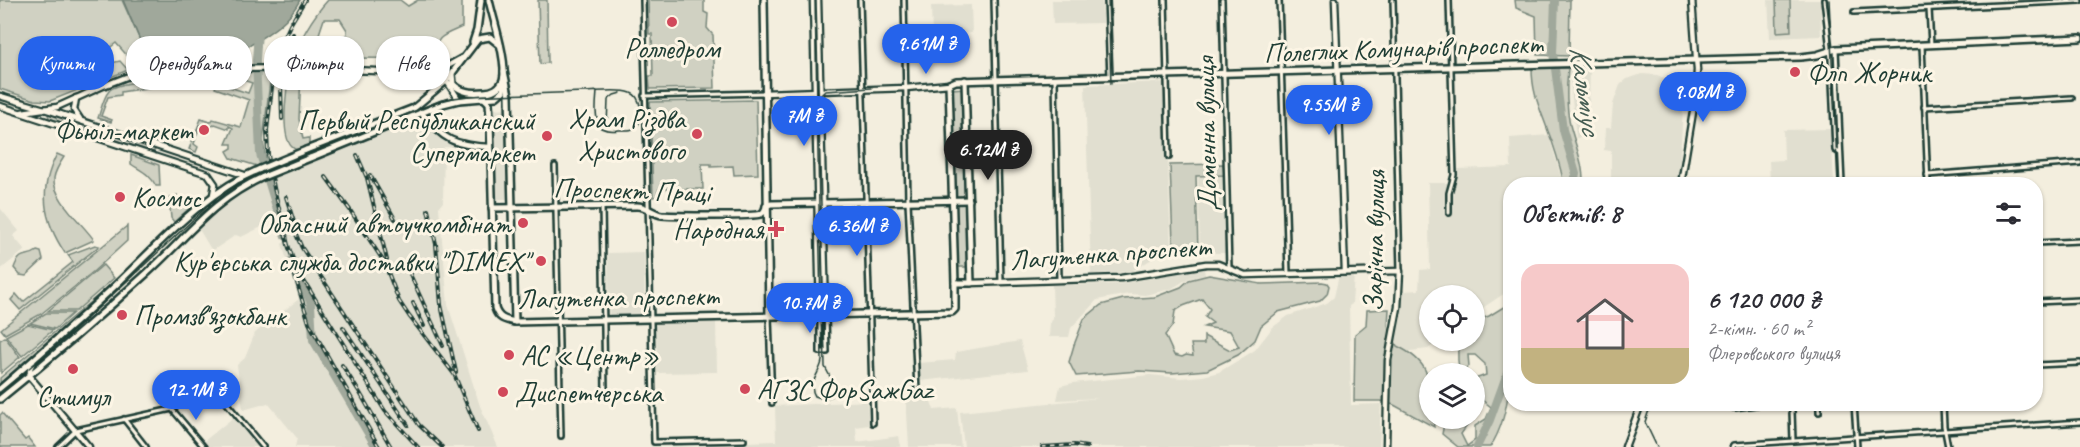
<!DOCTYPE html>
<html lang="uk">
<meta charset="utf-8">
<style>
:root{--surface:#fff;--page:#f2f2f3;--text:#2b2b33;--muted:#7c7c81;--accent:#2563eb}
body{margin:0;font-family:Caveat,sans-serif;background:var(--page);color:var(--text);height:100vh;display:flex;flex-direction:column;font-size:22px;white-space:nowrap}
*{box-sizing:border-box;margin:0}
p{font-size:20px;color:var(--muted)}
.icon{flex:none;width:33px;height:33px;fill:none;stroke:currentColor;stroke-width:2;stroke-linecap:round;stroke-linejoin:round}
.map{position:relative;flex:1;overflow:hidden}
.sheet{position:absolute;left:1503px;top:177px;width:540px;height:234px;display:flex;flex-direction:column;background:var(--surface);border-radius:24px;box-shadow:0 2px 4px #0004}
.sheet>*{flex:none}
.hud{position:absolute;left:18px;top:36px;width:570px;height:54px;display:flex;gap:12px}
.tools{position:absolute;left:1419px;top:285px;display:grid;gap:12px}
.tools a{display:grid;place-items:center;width:66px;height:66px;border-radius:50%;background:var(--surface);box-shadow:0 2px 4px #0004;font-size:30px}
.price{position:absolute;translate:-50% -51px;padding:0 14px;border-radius:21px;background:var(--accent);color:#fff;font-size:20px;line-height:39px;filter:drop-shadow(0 2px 3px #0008)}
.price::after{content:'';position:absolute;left:50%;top:36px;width:18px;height:14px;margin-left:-9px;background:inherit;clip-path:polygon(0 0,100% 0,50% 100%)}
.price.active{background:#222;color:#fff}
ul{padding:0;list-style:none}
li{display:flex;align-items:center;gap:18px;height:150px;padding:0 18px}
li span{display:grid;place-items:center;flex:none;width:168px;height:120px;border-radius:18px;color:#555}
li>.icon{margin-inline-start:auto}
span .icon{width:72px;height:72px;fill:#fffc;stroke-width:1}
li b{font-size:26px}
h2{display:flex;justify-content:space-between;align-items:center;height:72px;padding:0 18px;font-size:26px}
.pill{padding:0 21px;border-radius:24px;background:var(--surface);box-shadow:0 2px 4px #0004;font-size:21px;line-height:54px}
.pill.active{background:var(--accent);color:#fff}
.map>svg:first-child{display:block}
</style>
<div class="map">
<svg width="2080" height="447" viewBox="0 0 2080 447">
<rect width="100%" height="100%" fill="#f3eede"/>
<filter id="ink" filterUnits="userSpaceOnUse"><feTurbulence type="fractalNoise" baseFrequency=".0167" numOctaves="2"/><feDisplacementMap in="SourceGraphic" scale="12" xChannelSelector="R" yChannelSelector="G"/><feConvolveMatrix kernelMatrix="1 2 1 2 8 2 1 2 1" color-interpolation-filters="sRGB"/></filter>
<g filter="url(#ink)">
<g fill="#e1dfd0">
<polygon points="1052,0 1102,0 1103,23 1053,24"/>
<polygon points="1768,0 1820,0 1821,36 1770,38"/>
<polygon points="971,5 972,33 932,35 931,6"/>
<polygon points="1569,68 1590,69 1588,137 1576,138"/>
<polygon points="1642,74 1657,75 1664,78 1676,89 1680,98 1683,109 1679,171 1675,184 1611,183 1611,151 1604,150 1605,128 1611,128 1613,104 1620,85 1627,79"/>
<polygon points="1165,82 1171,248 1130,272 1091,274 1085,85"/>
<polygon points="507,108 509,199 495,199 492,109"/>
<polygon points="415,119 426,123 444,139 459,147 444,147 443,202 439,207 448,305 480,406 498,447 295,447 297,438 268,403 243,410 237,365 245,358 255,333 299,299 282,244 286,241 278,219 241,237 236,235 212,251 197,226 221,205 248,186"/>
<polygon points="1831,129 1834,184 1770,184 1769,161 1784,160 1783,130"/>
<polygon points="1549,135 1562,181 1561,184 1510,184 1510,292 1502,295 1475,313 1474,296 1430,296 1430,340 1439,341 1428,349 1393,353 1404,291 1419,290 1420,270 1430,269 1428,183 1451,183 1458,169 1511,167 1510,138"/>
<polygon points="1224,176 1226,253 1200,253 1198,177"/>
<polygon points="0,208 19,231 13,236 25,250 0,270"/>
<polygon points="644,252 645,316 609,317 608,253"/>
<polygon points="1204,269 1205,275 1189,278 1171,289 1145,295 1129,294 1097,300 1071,328 1069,337 1049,337 1050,322 1053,316 1052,285 1118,284"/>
<polygon points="1339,275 1354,275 1352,304 1349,306 1351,405 1381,404 1379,447 964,447 960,412 1099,398 1057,400 1060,386 1073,383 1150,375 1181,378 1203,376 1219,372 1255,350 1273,327 1288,316 1327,303 1334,297"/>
<polygon points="716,321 717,372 657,373 656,322"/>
<polygon points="1020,341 1028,370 919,381 918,363 955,360 956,352"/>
<polygon points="919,396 930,399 934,410 957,408 961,447 909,447 906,397"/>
<polygon points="867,401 869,425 856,427 857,442 899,436 901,447 710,447 710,443 776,441 775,406"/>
<polygon points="235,416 260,447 207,447 203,442"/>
</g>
<g fill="#d0d1c2" stroke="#78877b" stroke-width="1.5" fill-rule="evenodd">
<polygon points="0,0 122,0 152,67 138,68 116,43 107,50 73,45 51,50 53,81 112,66 111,63 120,61 128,70 50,101 35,100 0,89"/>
<path d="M328,0H400L408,6L418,0H462V27C448,34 434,35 435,56L426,63L421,59L361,58L352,67L345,64L347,30L340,19H324L318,37L316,64L297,63C292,46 317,12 328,0Z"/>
<polygon points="538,0 547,0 548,63 540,64"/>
<polygon points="648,0 704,0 704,12 708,14 707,28 713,35 715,88 650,89 649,76 653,76 652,34 649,34"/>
<polygon points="1515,0 1570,0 1569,56 1537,55 1536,16 1516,8"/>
<polygon points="1776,0 1790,0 1791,31 1777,32"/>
<path d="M1532,68H1568C1566,88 1566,106 1570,125C1575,144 1584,165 1583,184H1564C1560,166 1555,148 1548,131C1540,108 1532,94 1532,68Z"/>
<polygon points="224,72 271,73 263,140 266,162 257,166 231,158 227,151 232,148 232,144 226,144 233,128 229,126 229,129 215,124 210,128 200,125 194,144 198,147 196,152 189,149 201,119 211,122 213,119 241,127 249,100 215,88 217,83 248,93 252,83 225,74"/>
<path d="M289,73L301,74L299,119L303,139L309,138V145C305,147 299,150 295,149C278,142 287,87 289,73Z"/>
<path d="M211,76L210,79L207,81L158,83V86L121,92V95L108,97L101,116L112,120L111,122L98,118C101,110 103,98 109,91C119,79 193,77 211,76Z"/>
<polygon points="964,88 967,197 955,197 952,89"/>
<polygon points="756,100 758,174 734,175 733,166 711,167 711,164 702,164 703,189 659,189 656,197 653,197 650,102"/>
<polygon points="52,113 154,148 155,150 153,152 49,118 48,114"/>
<path d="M57,154L64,157C60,163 55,171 54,178C52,198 84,225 94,240L65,253C43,220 38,190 57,154Z"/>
<path d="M131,155L159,165L160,186H156C150,174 141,171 131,164Z"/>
<polygon points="1223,164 1224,175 1196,176 1198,253 1173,242 1170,165"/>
<polygon points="177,195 177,199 184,202 190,198 195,203 174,222 171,218 169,198"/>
<polygon points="955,203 966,203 968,267 957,267"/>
<polygon points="127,226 127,241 94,271 41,314 5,334 1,329"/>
<polygon points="95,245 99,246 20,310 11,300 16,294 23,302 73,262 68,255"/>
<path d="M37,251L41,252L43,260L26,276L20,275L14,268C21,249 27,259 37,251Z"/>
<polygon points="103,265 114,278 76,311 48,311"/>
<path d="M1209,275L1261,284L1322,282L1327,283L1329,286L1327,294L1320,301L1278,312L1261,326L1255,340L1238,355L1207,370L1172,373L1139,371L1076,376L1069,362L1074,345L1084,319L1101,305L1123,299L1155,297L1181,287L1189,280ZM1202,299L1210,309L1205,317L1213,323L1204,327L1230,331L1239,347L1230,350L1204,336V344H1191L1193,356L1186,355L1182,357L1174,355L1165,335L1173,325L1175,311L1183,306Z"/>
<polygon points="115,281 54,337 0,383 0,378"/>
<path d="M1510,303C1512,345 1515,411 1490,447H1458L1442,434L1444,424L1457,428L1462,422L1469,423L1461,434L1467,446L1475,440V426L1486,419L1491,407L1482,400L1475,379L1486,375L1485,364L1475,355H1468L1469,366L1461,373C1455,360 1460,354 1457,341L1474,340L1475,321L1489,316Z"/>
<path d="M1389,309L1388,325L1397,346C1434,364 1429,381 1430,418L1433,419L1434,427L1394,405L1381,401H1354L1355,334L1366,325L1367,310Z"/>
<polygon points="46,313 73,313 55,329 30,323"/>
<polygon points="28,324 53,330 22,356 6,336"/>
<polygon points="5,337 20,357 1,373 0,340"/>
<polygon points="2,413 25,440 28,438 35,447 0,447 0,415"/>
</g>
<path fill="#a0a89b" stroke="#6c7d72" stroke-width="1.5" d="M123,0H300C287,25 264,36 241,51L238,56L224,54L219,58L181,56L148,58L145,50L148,51L147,46L144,42L142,45Z"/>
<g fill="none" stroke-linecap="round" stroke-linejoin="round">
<g stroke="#a0a89b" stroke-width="8">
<polyline points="1555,0 1553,53 1563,130 1576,174 1573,184"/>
<polyline points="258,32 256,60 260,154 285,236"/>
<polyline points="292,260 311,304 313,340 376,447"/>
<polyline points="1477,447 1490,420 1510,365"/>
</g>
<defs>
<g id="street">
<polyline points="643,0 654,442 744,440"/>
<polyline points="860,0 873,423"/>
<polyline points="904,0 908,201 917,390"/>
<polyline points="994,0 1001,282"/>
<polyline points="1107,0 1110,77"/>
<polyline points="1165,0 1169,157"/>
<polyline points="1222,0 1229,268"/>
<polyline points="1279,0 1288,273"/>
<polyline points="1393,0 1400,271"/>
<polyline points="1449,0 1454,175 1449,193 1449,213"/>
<polyline points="1824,0 1831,58 1835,150 1840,153"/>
<polyline points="1929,9 1931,45"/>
<polyline points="1854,12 2080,1"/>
<polyline points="1922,45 1928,184"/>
<polyline points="1836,49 1842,184"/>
<polyline points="1055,79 1059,279"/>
<polyline points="644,96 764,93"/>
<polyline points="1924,107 2072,98"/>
<polyline points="555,166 561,436"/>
<polyline points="1927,175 2080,163"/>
<polyline points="602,206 605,391"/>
<polyline points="2036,243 2080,241"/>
<polyline points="2036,302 2080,300"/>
<polyline points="769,316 772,403"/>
<polyline points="820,316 820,352 827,352 826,315"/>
<polyline points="2036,365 2080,363"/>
<polyline points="210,383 263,447"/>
<polyline points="1783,404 1788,405 1792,411 1793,441"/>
<polyline points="1819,404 1819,412"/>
<polyline points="1854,404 1857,447"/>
<polyline points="1943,404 1944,426 1948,447"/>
<polyline points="1734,408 1762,404"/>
<polyline points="124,419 146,447"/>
<polyline points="58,447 76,430 172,409 204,447"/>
<polyline points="1733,447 1734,445 2080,422"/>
</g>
<g id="secondary">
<polyline points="813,0 820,316"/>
<polyline points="818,0 826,315"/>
<polyline points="1335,0 1345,272"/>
<polyline points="297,68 430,73 444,68 462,58"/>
<polyline points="430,73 454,86"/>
<polyline points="432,75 437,84 434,91"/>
<polyline points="448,83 459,100"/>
<polyline points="764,93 906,88 949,84"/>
<polyline points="0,96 51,111 244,175"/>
<polyline points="76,98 74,110 80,119"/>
<polyline points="0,106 208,174 215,184 213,195"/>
<polyline points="22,112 57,107 103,86 134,74 221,69"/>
<path d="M421,112C442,140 456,146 490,147"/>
<polyline points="1681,184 1696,94 1697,70 1692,0"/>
<polyline points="971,283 1121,278 1206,264 1218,264 1245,275 1400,271 1398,307 1388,360 1386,447"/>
<polyline points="33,362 30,368 30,377 89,447"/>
<polyline points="1625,447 1641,404"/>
</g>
<g id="primary">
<polyline points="764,0 769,316"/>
<polyline points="473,42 477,30 481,0"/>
<polyline points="504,71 509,95 515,322"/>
<path d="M452,74L453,84C462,93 472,93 484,92C492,92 500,88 503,80C508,63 493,19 489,0"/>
<path d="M485,99L489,103L490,119L495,308C498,318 504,320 515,322L952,312L955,309V283H971L965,80"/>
<polyline points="306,150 414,108 446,81 478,39 490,37 500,45"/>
<polyline points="310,158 443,104 459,100 496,97 503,91 504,81"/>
<polyline points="766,206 771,204 969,200"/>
<path d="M492,208L637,206C647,206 653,214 662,215C674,216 754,217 761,214C765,212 764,211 766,207"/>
<polyline points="955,283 949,84 956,81 1801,57 1817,55 1836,49 2080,38"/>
<path d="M0,389C40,354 79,320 117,284C161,242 203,193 260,169"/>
<path d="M0,399C50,359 99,317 147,273C187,237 212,200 263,177"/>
</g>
</defs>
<use href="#street" stroke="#1f3d34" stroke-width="8"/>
<use href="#secondary" stroke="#1f3d34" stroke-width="9"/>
<use href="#primary" stroke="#1f3d34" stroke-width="10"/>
<use href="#street" stroke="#fcf5e5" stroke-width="3"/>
<use href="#secondary" stroke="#fcf5e5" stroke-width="4.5"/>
<use href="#primary" stroke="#fcf5e5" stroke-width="5"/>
<g stroke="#1f3d34" stroke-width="1.5">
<path d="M815,0L822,361C820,374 807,383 815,396L824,399L832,396L836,388L825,367L816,0"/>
<polyline points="1108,0 1111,84"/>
<polyline points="1829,0 1838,184"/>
<polyline points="818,103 820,96 825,91 872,88"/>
<polyline points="607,126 608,100 614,95 621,93"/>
<path d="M0,392L69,335L211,203L238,183L432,104L446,99L469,96L584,92C596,92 620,88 631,93C641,96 644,118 637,126C633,131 626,130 619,130C613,131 607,131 601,128C594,118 596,104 597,92V91"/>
<polyline points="1651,404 1645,422 1657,447"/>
</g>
<defs>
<g id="rail">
<polyline points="305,0 290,25 279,49 275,62 267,130 268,155 274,188 288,245 296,268 385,411 418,447"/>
<polyline points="282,119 281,84 293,34"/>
<polyline points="357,155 367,178 387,260"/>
<polyline points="370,175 395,219"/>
<polyline points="326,177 350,210 384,262 399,301 409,316 454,374 478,431"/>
<polyline points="286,197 294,222"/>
<polyline points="428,210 436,244 441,305 456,372"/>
<polyline points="288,216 302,248 419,425 442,447"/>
<polyline points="409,272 443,346"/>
<polyline points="294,273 309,323 379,447"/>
<polyline points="413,303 424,326"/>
<polyline points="343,327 408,425"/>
<polyline points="342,365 360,393 391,447"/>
<polyline points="1042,447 1074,445 1087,447"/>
</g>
</defs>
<use href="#rail" stroke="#1f3d34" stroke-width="4"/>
<use href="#rail" stroke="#fcf5e5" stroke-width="1.5" stroke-dasharray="4.5" stroke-linecap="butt"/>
<defs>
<polyline id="secondary-bridge" points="221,69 297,68"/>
<g id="primary-bridge">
<polyline points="260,169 306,150"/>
<polyline points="263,177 310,158"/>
</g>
</defs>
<use href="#secondary-bridge" stroke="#1f3d34" stroke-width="9" stroke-linecap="butt"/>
<use href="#primary-bridge" stroke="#1f3d34" stroke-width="10" stroke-linecap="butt"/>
<use href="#secondary-bridge" stroke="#fcf5e5" stroke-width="4.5"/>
<use href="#primary-bridge" stroke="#fcf5e5" stroke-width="5"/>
</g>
</g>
<g fill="#d1495b" stroke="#fcf5e5" stroke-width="2">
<circle cx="672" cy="22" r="6"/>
<circle cx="1795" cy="72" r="6"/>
<circle cx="204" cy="130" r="6"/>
<circle cx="697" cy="134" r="6"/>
<circle cx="547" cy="136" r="6"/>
<circle cx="120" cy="197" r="6"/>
<circle cx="523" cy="223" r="6"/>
<path d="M773 220h6v6h6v6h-6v6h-6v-6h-6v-6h6z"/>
<circle cx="541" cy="261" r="6"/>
<circle cx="122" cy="315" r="6"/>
<circle cx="509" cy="355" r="6"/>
<circle cx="73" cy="369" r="6"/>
<circle cx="745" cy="389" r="6"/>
<circle cx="503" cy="392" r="6"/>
</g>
<g text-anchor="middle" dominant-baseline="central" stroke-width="6" stroke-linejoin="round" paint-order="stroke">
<g font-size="28" fill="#1f3d34" stroke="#fcf5e5" text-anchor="start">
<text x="672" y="48" text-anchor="middle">Ролледром</text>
<text x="1807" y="72">Флп Жорник</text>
<text x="685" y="118" text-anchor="end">Храм Різдва<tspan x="685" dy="32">Христового</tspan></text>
<text x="535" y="120" text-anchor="end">Первый Республиканский<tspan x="535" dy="32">Супермаркет</tspan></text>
<text x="192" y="130" text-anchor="end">Фьюіл-маркет</text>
<text x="132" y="197">Космос</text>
<text x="511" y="223" text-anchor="end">Обласний автоучкомбінат</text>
<text x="764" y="229" text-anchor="end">Народная</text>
<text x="529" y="261" text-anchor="end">Кур'єрська служба доставки "DIMEX"</text>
<text x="134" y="315">Промзв'язокбанк</text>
<text x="521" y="355">АС «Центр»</text>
<text x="757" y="389">АГЗС ФорSажGaz</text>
<text x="515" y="392">Диспетчерська</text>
<text x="73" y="396" text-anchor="middle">Стимул</text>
</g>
<g font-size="28" fill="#1f3d34" stroke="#fcf5e5">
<text transform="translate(1403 48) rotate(-2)">Полеглих Комунарів проспект</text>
<text transform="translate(1206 134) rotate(-91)">Доменна вулиця</text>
<text transform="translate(632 190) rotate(2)">Проспект Праці</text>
<text transform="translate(1374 241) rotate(-89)">Зарічна вулиця</text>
<text transform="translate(1110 253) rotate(-4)">Лагутенка проспект</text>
<text transform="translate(618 297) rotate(-1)">Лагутенка проспект</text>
</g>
<g font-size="30" font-style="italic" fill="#465d53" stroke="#fcf5e5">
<text transform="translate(1586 90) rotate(82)">Кальміус</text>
</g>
</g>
</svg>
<div class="tools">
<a><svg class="icon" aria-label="locate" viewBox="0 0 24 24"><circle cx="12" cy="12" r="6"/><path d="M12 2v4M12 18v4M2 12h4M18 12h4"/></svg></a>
<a><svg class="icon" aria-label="layers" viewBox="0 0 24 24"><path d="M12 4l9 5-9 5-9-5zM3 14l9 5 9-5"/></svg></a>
</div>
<b class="price" style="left:926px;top:75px">9.61M ₴</b>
<b class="price" style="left:1703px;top:123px">9.08M ₴</b>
<b class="price" style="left:1329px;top:136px">9.55M ₴</b>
<b class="price" style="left:804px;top:147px">7M ₴</b>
<b class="price active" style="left:988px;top:181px">6.12M ₴</b>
<b class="price" style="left:857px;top:257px">6.36M ₴</b>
<b class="price" style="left:810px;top:334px">10.7M ₴</b>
<b class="price" style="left:196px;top:421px">12.1M ₴</b>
<div class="hud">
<a class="pill active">Купити</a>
<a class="pill">Орендувати</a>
<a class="pill">Фільтри</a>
<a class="pill">Нове</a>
</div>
<section class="sheet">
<h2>Об’єктів: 8<svg class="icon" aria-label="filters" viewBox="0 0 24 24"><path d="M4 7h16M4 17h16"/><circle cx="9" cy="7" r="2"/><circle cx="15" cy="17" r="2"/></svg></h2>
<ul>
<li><span style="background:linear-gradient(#f6c9c9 70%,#c2b280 0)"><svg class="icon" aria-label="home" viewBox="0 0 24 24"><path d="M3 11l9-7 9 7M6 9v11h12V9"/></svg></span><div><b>6 120 000 ₴</b><p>2-кімн. · 60 m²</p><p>Флеровського вулиця</p></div></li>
</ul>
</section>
</div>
